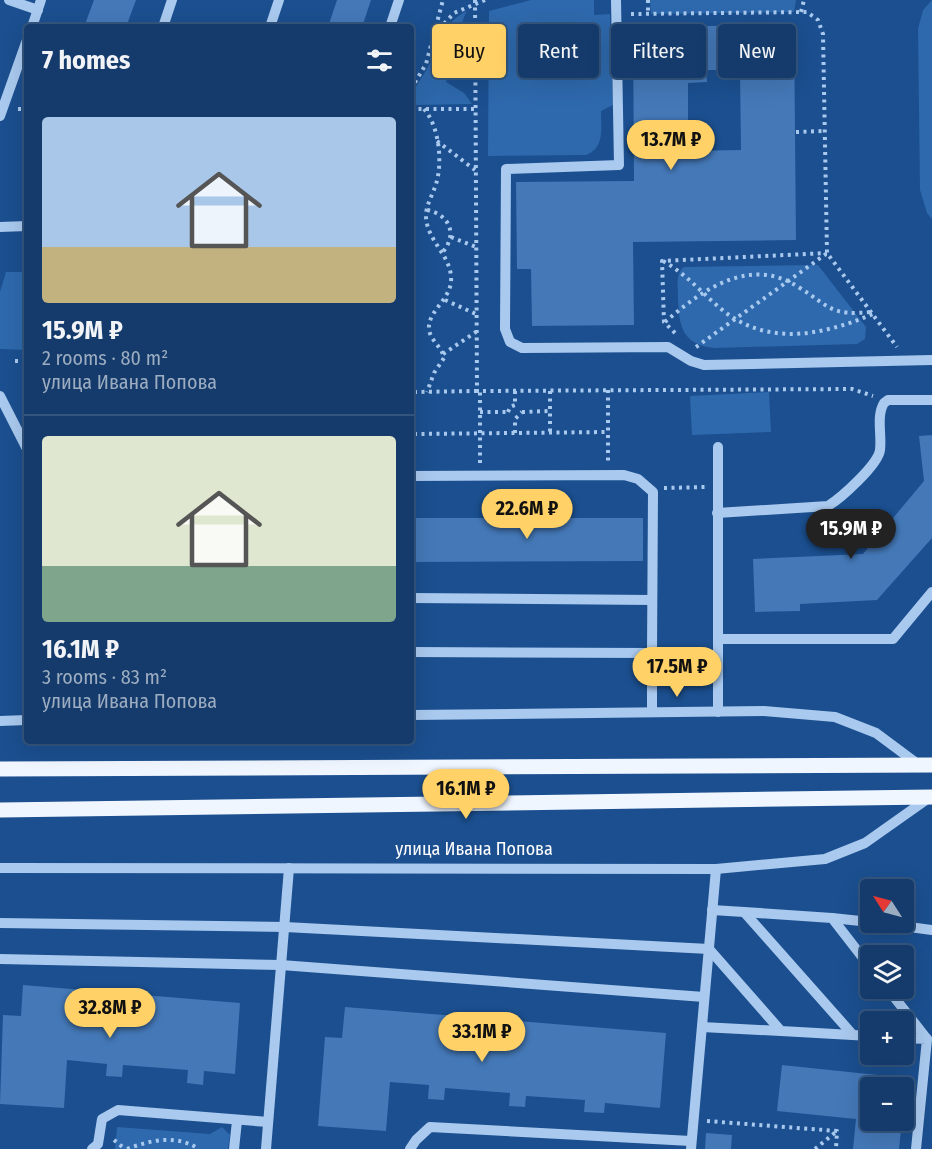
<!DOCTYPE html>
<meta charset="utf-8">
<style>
:root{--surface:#143b6b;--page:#214673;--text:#f1f3f6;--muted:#9dadc1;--line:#33557e;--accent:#ffd166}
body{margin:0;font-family:"Fira Sans Condensed",sans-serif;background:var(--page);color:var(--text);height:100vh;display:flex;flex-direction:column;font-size:22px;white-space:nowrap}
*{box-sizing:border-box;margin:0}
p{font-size:20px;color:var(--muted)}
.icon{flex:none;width:33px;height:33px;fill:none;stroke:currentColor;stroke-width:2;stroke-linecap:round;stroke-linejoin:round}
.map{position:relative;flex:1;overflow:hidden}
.side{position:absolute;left:24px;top:24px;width:390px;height:720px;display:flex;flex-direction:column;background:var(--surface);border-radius:6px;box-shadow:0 6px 24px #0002,0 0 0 2px var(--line)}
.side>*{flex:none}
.guide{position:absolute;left:432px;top:24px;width:410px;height:54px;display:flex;gap:12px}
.needle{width:39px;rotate:306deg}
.buttons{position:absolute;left:860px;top:879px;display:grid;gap:12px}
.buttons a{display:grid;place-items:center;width:54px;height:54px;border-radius:6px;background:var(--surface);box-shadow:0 6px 24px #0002,0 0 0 2px var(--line);font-size:30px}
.price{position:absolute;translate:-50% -51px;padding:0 14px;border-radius:21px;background:var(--accent);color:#111;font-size:20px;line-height:39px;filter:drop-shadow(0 2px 3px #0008)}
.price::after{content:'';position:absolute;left:50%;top:36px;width:18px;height:14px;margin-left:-9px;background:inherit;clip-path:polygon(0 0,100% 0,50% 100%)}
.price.current{background:#222;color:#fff}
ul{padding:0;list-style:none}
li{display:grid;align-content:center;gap:12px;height:318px;padding:0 18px}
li+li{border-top:2px solid var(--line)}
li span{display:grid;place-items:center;height:186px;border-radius:6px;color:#555}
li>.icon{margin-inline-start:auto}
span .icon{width:108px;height:108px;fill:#fffc;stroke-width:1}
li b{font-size:26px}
h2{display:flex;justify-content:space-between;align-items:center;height:72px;padding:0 18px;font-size:26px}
.pill{padding:0 21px;border-radius:6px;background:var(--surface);box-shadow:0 6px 24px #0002,0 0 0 2px var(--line);font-size:21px;line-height:54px}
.pill.current{background:var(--accent);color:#111}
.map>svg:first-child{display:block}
</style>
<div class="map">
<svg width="932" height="1149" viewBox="0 0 932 1149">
<rect width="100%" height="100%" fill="#1b4f8f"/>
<g fill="#2e69ad">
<path d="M531,0H594V15L610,14L613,105L601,111C601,128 605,148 586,155L488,156L489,11Z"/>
<polygon points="650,0 796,0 794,12 651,14"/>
<polygon points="932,0 932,219 927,213 920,190 918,29 923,10"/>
<path d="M467,11C458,27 459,43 473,56L460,74L450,73L446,82L464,93L472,104L411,105C411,90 421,80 428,67C439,45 442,23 467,11Z"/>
<path d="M818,265L866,327L865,339L857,344L715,348C682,345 679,326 678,298C678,287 675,274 684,267Z"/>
<polygon points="6,272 27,272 27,350 0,349 0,292"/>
<polygon points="769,392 771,432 692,435 690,396"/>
<polygon points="117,1127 210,1134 222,1127 230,1135 228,1149 115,1149"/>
</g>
<g fill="#4478b7" fill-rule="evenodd">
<polygon points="94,0 136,0 126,27 84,27"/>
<polygon points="337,0 371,0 362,27 328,27"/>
<path d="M794,25L796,240L633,242L634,325L532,326L531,269H517L516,182L634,181L633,27ZM706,70H740L741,150L688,151V83L707,82Z"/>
<polygon points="932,435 932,538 877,600 800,604 800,611 755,612 753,559 863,554 924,481 919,436"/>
<polygon points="411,518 643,518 643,561 411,562"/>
<polygon points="23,985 240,1003 235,1074 204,1071 203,1085 187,1083 188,1070 123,1065 122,1077 106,1076 107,1064 67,1060 64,1108 0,1104 3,1015 21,1016"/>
<polygon points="345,1007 666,1033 660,1108 605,1103 604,1113 584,1112 585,1100 526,1096 525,1107 509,1106 510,1093 445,1088 444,1100 428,1099 429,1085 390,1082 386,1131 318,1126 325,1037 342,1038"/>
<polygon points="782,1065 906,1078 905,1094 903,1088 870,1088 870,1120 902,1120 899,1149 853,1149 856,1119 777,1111"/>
<polygon points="706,1133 732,1135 731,1149 705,1149"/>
</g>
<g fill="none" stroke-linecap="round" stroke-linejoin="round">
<g stroke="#a9c9ee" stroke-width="4" stroke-dasharray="3 4.5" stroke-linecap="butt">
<polyline points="475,0 477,391 480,391"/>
<polyline points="648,0 648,14"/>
<polyline points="801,12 804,0"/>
<polyline points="631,14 807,12 818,20 823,34 827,253 897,347"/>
<polyline points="439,29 454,13 485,0"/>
<polyline points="411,89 426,64 443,0"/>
<polyline points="18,109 27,109"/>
<polyline points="411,109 475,109"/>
<path d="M424,109C439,126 443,162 436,184C433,194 427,203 426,214C425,239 450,254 451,277C453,299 427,310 429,330C431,341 442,347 444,358L434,373L427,392"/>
<polyline points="796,132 824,131"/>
<polyline points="437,141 475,170"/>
<path d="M427,210C451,215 458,236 441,254"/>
<polyline points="451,237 476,247"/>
<path d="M663,261C685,273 701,292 720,308C766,347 821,336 873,314"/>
<polyline points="445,300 476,314"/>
<path d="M665,322C703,289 751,255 800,288C830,307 831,316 871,312"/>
<polyline points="675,333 664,322 662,261 827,253"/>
<polyline points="696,347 826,254"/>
<polyline points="443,354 476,332"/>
<polyline points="15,361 27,361"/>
<polyline points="608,390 608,462"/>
<polyline points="515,391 515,405"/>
<polyline points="550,391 550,433"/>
<polyline points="480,412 508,412"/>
<polyline points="508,412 510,407 515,405"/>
<polyline points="522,412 550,411"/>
<polyline points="411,422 414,422 414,434 608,432"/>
<polyline points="414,422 414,392 477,391"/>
<polyline points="515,433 515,419 522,412"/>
<polyline points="480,463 480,391 852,389 873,396"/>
<polyline points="664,488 705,487"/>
<polyline points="707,1121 837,1131 836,1149"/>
<polyline points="114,1140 125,1149"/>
<path d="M127,1149C151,1140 176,1134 199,1149"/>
<polyline points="815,1149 837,1131"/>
</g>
<g stroke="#a9c9ee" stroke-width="10">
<polyline points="9,0 38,10"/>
<polyline points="616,0 619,165 506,169 505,329 510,342 522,348 668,347 691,361 704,365 932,360"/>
<polyline points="32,27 41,0"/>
<polyline points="163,27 172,0"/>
<polyline points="270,27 279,0"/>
<polyline points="390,27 399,0"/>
<polyline points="0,116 27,40"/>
<polyline points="0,227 27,226"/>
<polyline points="0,396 27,449"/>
<polyline points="718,447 718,712"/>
<polyline points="411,476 624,475 638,479 653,492 652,653 411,652"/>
<path d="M717,513L828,506C841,498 878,465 880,450C882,435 876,416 884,403L888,400H932"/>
<polyline points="411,598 652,600"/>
<polyline points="718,639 893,639 932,592"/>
<polyline points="652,653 652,712"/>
<polyline points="411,715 764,711 835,717 876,733 919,765"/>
<polyline points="0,721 27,720"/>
<polyline points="0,868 716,869 825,859 865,843 930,797"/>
<polyline points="712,910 744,912 853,1035"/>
<polyline points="744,912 832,918 870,967"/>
<polyline points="832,918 870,922"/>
<polyline points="872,922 932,930"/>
<polyline points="0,923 285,927 709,949 781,1031 870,1036"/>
<polyline points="0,959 281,965 704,997"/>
<polyline points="887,988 927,1039"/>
<polyline points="702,1027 781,1031"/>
<polyline points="903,1038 927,1039 916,1149"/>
<polyline points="92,1149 98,1144 102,1119 118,1110 268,1122"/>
<polyline points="234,1149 237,1121"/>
<polyline points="266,1149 289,868"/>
<polyline points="410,1149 416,1140 430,1127 691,1141"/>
<polyline points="691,1149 716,869"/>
</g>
<g stroke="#f0f6ff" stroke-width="15">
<polyline points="0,769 932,765"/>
<polyline points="0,810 932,797"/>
</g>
</g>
<g text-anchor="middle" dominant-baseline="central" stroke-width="4.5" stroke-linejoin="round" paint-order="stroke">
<g font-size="18" fill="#fff" stroke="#1b4f8f">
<text x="474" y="849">улица Ивана Попова</text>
</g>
</g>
</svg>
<div class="buttons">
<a><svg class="needle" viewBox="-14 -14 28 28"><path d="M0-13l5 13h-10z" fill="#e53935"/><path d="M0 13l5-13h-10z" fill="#9dadc1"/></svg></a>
<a><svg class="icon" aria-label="layers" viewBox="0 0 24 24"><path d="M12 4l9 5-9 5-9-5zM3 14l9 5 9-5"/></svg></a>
<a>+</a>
<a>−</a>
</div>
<b class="price" style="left:671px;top:171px">13.7M ₽</b>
<b class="price" style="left:527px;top:540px">22.6M ₽</b>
<b class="price current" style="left:851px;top:560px">15.9M ₽</b>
<b class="price" style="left:677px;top:698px">17.5M ₽</b>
<b class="price" style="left:466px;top:820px">16.1M ₽</b>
<b class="price" style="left:110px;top:1039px">32.8M ₽</b>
<b class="price" style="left:482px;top:1063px">33.1M ₽</b>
<div class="guide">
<a class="pill current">Buy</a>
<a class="pill">Rent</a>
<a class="pill">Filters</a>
<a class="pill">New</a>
</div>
<section class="side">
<h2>7 homes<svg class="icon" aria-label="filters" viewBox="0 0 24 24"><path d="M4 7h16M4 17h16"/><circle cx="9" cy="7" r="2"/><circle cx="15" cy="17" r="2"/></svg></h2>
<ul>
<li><span style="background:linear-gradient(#a9c7e8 70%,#c2b280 0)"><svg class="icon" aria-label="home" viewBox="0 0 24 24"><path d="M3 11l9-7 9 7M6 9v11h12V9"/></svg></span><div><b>15.9M ₽</b><p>2 rooms · 80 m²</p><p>улица Ивана Попова</p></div></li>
<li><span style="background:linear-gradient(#dfe7d0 70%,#7fa58c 0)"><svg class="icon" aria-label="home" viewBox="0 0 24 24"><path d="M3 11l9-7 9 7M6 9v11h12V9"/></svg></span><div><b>16.1M ₽</b><p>3 rooms · 83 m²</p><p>улица Ивана Попова</p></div></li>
</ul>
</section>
</div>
